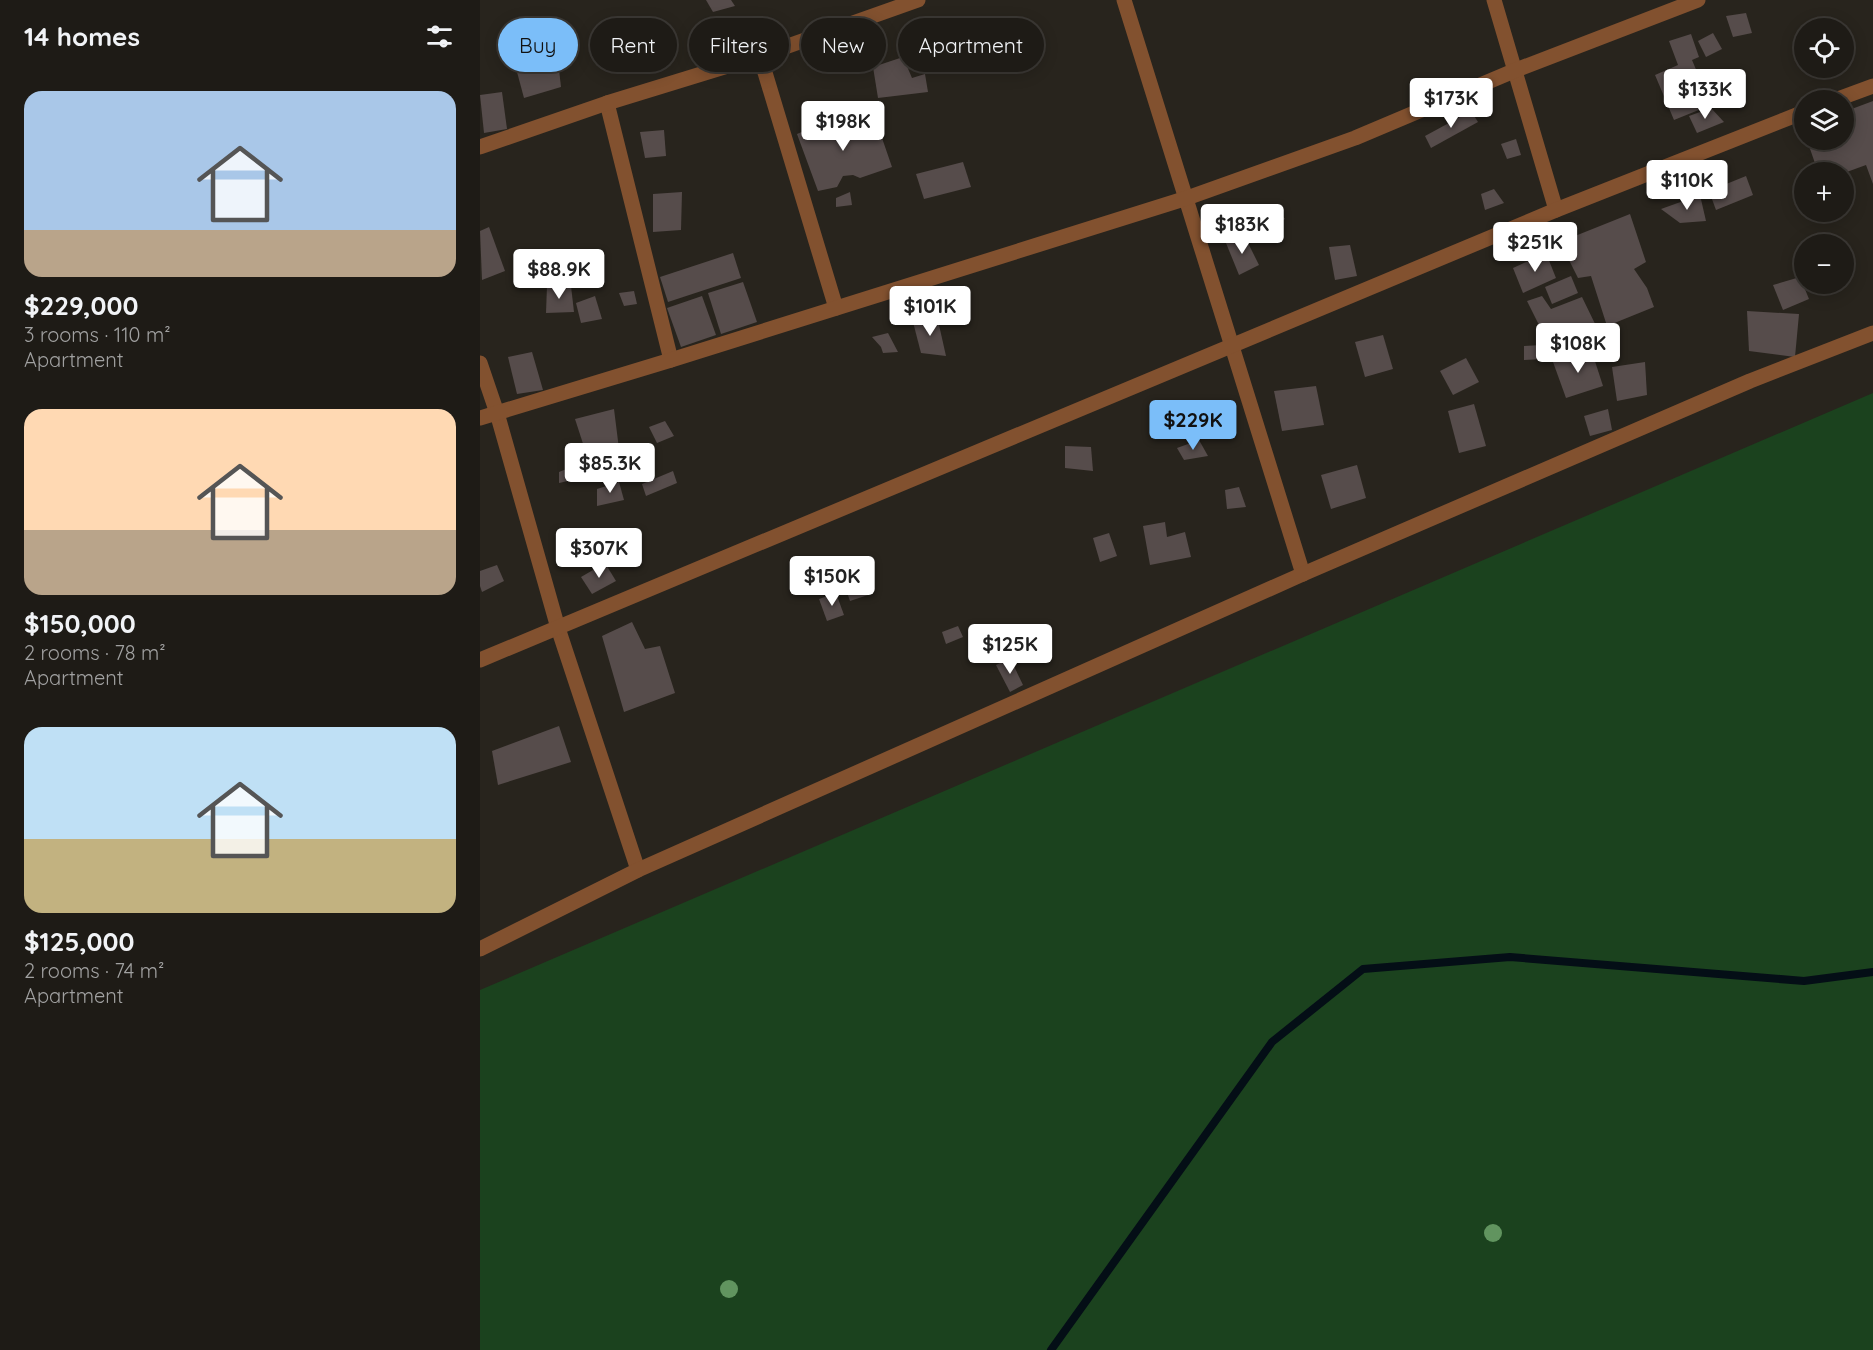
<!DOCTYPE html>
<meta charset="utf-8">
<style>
:root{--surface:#1e1b16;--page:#26241f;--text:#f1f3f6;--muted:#a1a1a1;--line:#3c3935;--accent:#7bbef9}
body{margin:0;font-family:Quicksand,sans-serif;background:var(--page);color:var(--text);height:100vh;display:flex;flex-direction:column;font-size:22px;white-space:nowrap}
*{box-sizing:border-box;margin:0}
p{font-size:20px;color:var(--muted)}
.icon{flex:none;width:33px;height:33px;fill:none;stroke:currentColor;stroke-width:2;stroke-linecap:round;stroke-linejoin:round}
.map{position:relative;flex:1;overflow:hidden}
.side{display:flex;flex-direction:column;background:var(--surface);width:480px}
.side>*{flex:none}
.top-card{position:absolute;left:18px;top:18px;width:570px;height:54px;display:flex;gap:12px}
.controls{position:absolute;left:1314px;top:18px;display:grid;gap:12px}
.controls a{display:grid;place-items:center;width:60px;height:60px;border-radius:50%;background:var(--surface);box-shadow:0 3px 15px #0003,0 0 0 2px var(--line);font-size:30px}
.price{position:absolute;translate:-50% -51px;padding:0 14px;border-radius:6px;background:#fff;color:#222;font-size:20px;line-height:39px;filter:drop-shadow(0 2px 3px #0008)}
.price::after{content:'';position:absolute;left:50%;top:36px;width:18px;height:14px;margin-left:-9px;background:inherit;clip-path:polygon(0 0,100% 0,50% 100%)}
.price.on{background:var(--accent);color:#111}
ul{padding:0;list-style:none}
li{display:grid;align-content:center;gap:12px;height:318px;padding:0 24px}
li span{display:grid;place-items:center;height:186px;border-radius:18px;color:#555}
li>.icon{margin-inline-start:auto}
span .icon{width:108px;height:108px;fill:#fffc;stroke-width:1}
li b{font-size:26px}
h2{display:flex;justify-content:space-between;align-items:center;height:72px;padding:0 24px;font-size:26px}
.chip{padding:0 21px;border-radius:27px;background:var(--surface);box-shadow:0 3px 15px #0003,0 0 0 2px var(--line);font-size:21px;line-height:54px}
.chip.on{background:var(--accent);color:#111}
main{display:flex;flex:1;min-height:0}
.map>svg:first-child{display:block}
</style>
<main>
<section class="side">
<h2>14 homes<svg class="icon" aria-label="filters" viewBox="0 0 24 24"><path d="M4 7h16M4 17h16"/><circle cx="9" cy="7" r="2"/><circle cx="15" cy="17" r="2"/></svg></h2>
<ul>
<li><span style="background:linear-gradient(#a9c7e8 75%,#b9a48a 0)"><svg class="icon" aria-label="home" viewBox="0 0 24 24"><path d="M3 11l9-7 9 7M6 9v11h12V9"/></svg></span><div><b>$229,000</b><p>3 rooms · 110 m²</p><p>Apartment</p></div></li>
<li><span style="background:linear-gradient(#ffd9b3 65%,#b9a48a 0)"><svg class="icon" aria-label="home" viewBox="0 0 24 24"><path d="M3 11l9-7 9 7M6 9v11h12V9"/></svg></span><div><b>$150,000</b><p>2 rooms · 78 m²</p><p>Apartment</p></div></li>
<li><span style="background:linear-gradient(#bfe0f5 60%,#c2b280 0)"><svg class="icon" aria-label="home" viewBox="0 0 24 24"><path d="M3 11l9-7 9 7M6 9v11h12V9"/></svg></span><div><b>$125,000</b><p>2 rooms · 74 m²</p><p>Apartment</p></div></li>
</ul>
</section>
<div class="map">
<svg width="1393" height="1350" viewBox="0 0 1393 1350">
<rect width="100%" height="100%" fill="#28241d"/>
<polygon fill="#1b421e" points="1393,393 1393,1350 0,1350 0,990"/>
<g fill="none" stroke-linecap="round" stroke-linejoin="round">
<polyline stroke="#040e16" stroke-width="8" points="571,1350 792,1042 883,969 1030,957 1324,981 1393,972"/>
</g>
<g fill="#564c4b">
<polygon points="226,0 251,0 255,6 233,12"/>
<polygon points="1266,13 1272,33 1253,37 1246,16"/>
<polygon points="1233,33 1242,49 1226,57 1218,41"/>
<polygon points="1211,34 1219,57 1212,60 1231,105 1194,120 1175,75 1198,65 1189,41"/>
<polygon points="423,57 432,78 445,74 448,92 398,98 393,67"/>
<polygon points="78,61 81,87 44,98 37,72"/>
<polygon points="22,92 27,129 4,133 0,95"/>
<polygon points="1393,101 1393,184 1386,165 1364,173 1338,172 1327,140 1364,140 1364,127 1374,123 1369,110"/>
<polygon points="1231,108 1244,122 1217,133 1209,116"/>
<polygon points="373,111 383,121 386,137 402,138 412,167 380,178 373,175 363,176 357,187 338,191 317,134 340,124 345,131"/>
<polygon points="991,111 998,122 951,148 945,136"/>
<polygon points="184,130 186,156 165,158 160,132"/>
<polygon points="1036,139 1041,155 1027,159 1021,144"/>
<polygon points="483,162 491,187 444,199 436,174"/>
<polygon points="1266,176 1273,195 1236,210 1229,191"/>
<polygon points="1014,189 1024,203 1005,210 1001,194"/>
<polygon points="202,192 201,230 173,232 173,194"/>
<polygon points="370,192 372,205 356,207 356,198"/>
<polygon points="1220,195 1226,221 1200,223 1181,209"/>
<polygon points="797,210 805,219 782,231 772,220"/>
<polygon points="1150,214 1166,262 1154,269 1167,288 1174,307 1127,326 1111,276 1098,278 1080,242"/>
<polygon points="9,227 25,271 2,280 0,231"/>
<polygon points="764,235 779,265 759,275 746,243"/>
<polygon points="870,245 877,276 855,280 849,247"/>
<polygon points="253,253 261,278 188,302 180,277"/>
<polygon points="1066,253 1076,278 1043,293 1033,268"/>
<polygon points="1091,276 1098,293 1072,304 1065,287"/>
<polygon points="1320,277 1329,299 1303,310 1293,285"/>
<polygon points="263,282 277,322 241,334 228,293"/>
<polygon points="67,286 91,286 94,312 66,313"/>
<polygon points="154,291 157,304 144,306 139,293"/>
<polygon points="115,296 122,319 101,323 96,303"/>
<polygon points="222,296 236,335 201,347 187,308"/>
<polygon points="1062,296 1071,309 1102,297 1119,332 1072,351 1047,301"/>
<polygon points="1267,311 1319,314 1315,357 1269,351"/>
<polygon points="457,316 466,356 441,353 433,322"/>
<polygon points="408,333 418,352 403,353 401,347 392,337"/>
<polygon points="903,335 913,369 885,377 875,342"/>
<polygon points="1062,345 1063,359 1044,360 1044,346"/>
<polygon points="1111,349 1123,386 1086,398 1073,362"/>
<polygon points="52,352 63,390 37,394 28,357"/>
<polygon points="986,358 999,382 973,395 960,371"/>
<polygon points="1165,362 1167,395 1137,401 1132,367"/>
<polygon points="836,386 844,425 802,431 794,391"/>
<polygon points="994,404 1006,446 979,453 968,411"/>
<polygon points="134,409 139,449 107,456 95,419"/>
<polygon points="1128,409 1132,430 1110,436 1104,416"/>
<polygon points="185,421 194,436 177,443 169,427"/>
<polygon points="719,440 728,456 704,460 697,448"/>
<polygon points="585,446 611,447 613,471 585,468"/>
<polygon points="104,462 106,477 79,483 79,472"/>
<polygon points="877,465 886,498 851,509 841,475"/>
<polygon points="193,471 197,483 166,496 162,484"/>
<polygon points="139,482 144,500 117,506 117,489"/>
<polygon points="759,487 766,507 747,509 745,490"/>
<polygon points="685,522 687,537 705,532 711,557 670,565 663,526"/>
<polygon points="629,533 637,556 620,562 613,538"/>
<polygon points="125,563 136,581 112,594 101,577"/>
<polygon points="381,564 391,594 370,601 360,572"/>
<polygon points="17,565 24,581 2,592 0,586 0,571"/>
<polygon points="356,593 364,615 347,621 339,599"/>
<polygon points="152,622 165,649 180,646 195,693 144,712 122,636"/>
<polygon points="478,626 483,637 466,644 462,632"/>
<polygon points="530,658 543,685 530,692 516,665"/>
<polygon points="79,726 91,762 18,785 12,751"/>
</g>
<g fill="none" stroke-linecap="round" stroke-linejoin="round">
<g stroke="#82512f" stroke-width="15">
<polyline points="644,0 823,574"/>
<polyline points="1014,0 1076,210"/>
<polyline points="280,56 356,308"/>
<polyline points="1355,100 1393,86"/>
<polyline points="127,103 191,360"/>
<polyline points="0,147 127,103 280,56 438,0"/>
<polyline points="0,363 17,413 78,628 158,870"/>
<polyline points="0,418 191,360 707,198 875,138 1036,70 1218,0"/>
<polyline points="0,660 1076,210 1324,112"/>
<polyline points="0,949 158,870 823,574 1270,381 1393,333"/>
</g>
</g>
<g fill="#61945f">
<circle cx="1013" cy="1233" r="9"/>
<circle cx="249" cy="1289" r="9"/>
</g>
</svg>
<div class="controls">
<a><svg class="icon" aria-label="locate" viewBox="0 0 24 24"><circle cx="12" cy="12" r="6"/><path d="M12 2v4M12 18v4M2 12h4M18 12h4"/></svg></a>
<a><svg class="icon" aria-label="layers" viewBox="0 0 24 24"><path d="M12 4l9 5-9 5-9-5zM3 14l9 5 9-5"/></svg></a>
<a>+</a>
<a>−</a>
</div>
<b class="price" style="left:1225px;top:120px">$133K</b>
<b class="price" style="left:971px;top:129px">$173K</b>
<b class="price" style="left:363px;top:152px">$198K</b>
<b class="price" style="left:1207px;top:211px">$110K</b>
<b class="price" style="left:762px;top:255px">$183K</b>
<b class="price" style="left:1055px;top:273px">$251K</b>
<b class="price" style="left:79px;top:300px">$88.9K</b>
<b class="price" style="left:450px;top:337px">$101K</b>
<b class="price" style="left:1098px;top:374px">$108K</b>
<b class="price on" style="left:713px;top:451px">$229K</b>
<b class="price" style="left:130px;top:494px">$85.3K</b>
<b class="price" style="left:119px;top:579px">$307K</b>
<b class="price" style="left:352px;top:607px">$150K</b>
<b class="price" style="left:530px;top:675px">$125K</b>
<div class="top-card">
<a class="chip on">Buy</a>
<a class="chip">Rent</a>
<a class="chip">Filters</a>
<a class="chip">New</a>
<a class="chip">Apartment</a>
</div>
</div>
</main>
